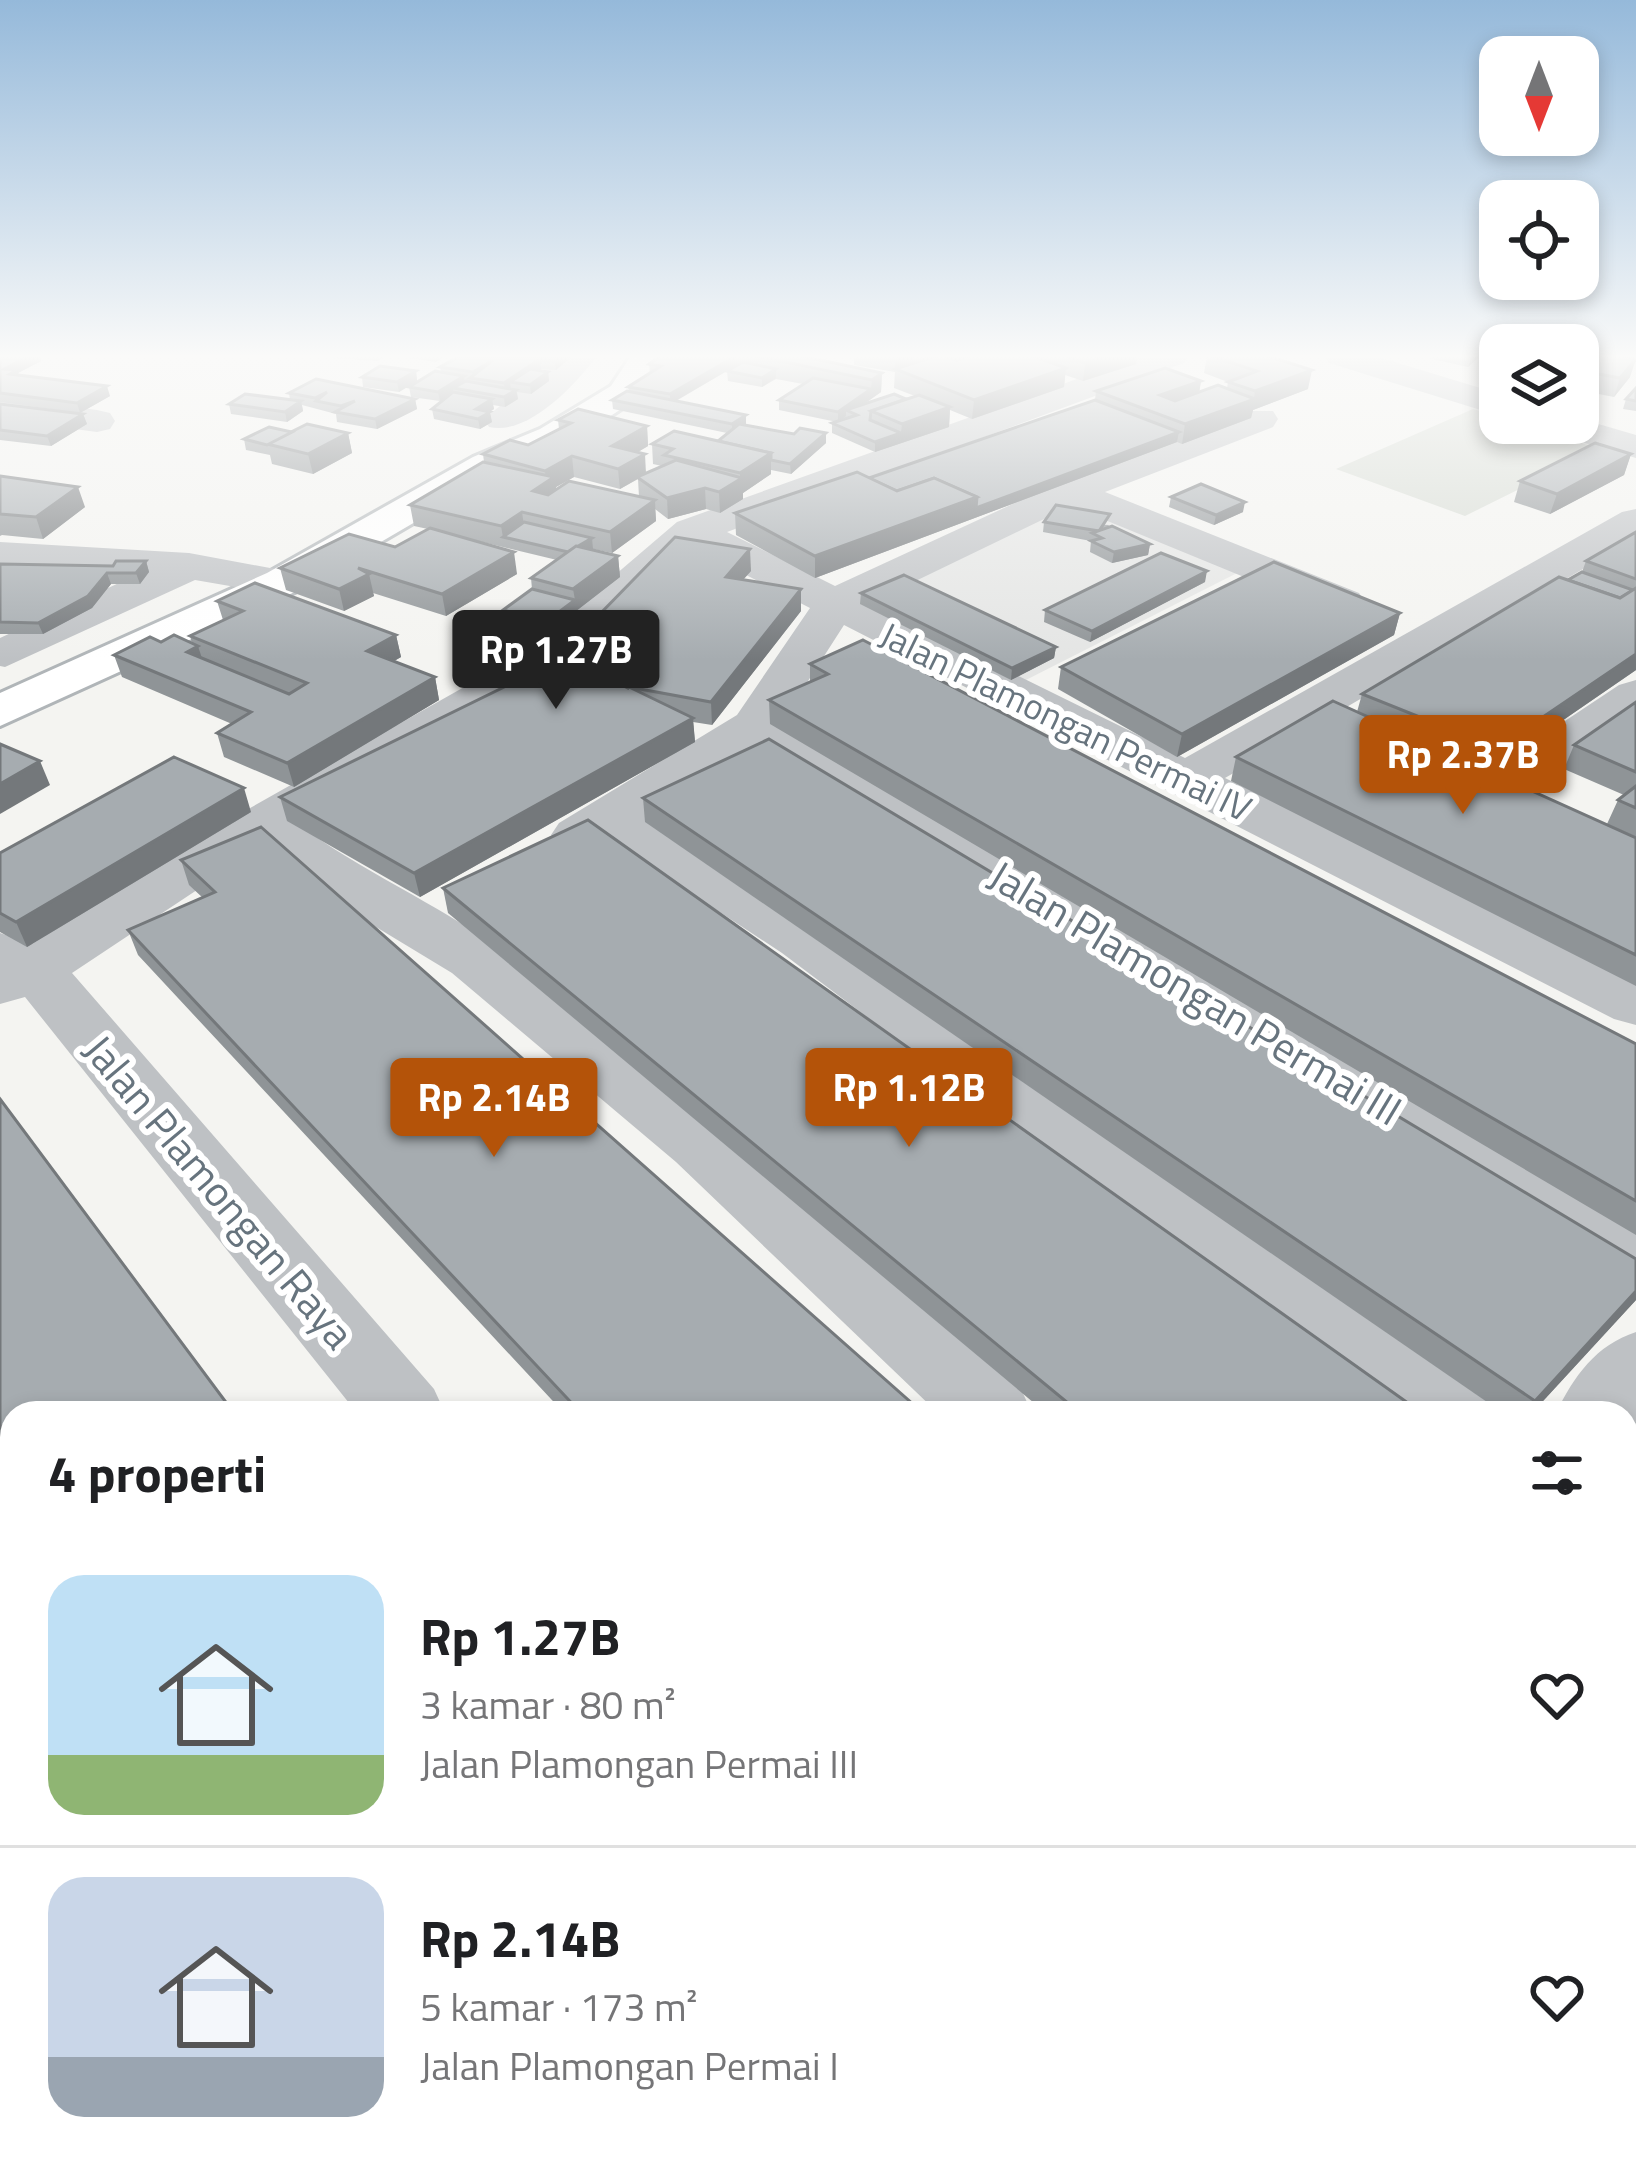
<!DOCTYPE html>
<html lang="id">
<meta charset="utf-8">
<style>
:root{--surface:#fff;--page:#f2f2f2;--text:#202124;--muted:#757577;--line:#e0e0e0;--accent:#b45309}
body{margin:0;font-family:"Titillium Web",sans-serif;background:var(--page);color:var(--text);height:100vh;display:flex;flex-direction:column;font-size:45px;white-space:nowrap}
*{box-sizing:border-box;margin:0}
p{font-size:39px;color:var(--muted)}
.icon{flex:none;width:66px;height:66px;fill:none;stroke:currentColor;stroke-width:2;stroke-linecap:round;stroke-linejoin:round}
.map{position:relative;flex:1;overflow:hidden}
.panel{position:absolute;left:0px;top:1401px;width:1638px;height:771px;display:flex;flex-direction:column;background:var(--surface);border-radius:36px 36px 0 0;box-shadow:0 6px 18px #0003}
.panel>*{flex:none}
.needle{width:78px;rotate:180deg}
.fabs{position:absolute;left:1479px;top:36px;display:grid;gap:24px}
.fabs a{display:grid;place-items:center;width:120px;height:120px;border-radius:24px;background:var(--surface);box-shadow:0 6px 18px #0003;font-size:60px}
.price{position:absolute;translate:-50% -102px;padding:0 27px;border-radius:12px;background:var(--accent);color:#fff;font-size:39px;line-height:78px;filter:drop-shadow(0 3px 6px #0008)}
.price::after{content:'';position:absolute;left:50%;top:72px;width:36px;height:27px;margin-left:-18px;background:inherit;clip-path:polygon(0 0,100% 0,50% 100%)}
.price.active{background:#222;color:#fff}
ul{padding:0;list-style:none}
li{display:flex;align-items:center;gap:36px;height:300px;padding:0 48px}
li+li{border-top:3px solid var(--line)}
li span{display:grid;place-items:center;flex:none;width:336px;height:240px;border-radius:36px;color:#555}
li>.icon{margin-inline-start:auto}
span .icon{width:144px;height:144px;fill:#fffc;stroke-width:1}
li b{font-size:51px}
h2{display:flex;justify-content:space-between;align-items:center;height:144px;padding:0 48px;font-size:51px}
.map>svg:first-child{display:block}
</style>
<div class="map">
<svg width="1636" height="2170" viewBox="0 0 1636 2170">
<rect width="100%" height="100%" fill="#f4f4f1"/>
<polygon fill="#e4e5e4" points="1072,499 1241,571 1016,685 847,602"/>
<polygon fill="#d5dad2" points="1473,409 1500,417 1500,423 1519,423 1600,449 1465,516 1336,469"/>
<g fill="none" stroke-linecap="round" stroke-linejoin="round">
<defs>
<polygon id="secondary" points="631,356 665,356 635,400 566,445 499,473 297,591 0,726 0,693 267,573 473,457 540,429 611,386"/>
</defs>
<use href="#secondary" stroke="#b0b5b8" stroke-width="6"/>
<g fill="#bec1c4" fill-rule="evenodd">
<path d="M561,356H597C575,385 528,436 489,427L484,419Z"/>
<path d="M1141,356H1189L1184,363L727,532L835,586L1056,484L1247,411H1273L1278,419L1273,427L1105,492L1359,593L1365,602L1359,611L1343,615L1327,611L1071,506L870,603L1185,758L1622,512L1636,509V538L1225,778L1636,980V1025L1614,1019L844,625L783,720L1636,1225V1290L1610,1281L1161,995L755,747L646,816L824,927L1117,1133L1502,1389L1513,1413H1410L1069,1169L782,953L609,839L578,851L559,847L551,835L559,823L737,715L810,608L696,549L579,653L523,693L298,824C362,872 437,903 499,949C682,1085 850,1238 1021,1389L1032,1413H938L676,1162L452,973L310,887L260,848L72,973L434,1389L445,1413H357L25,997L0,1004V933L32,944L243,812L489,673L547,633L677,522Z"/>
<polygon points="1324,356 1375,356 1500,394 1500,416 1329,363"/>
<polygon points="0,397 97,410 110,413 115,421 110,429 97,432 0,419"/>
<polygon points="1578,418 1636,435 1636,458 1544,431 1539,423 1578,423"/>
<polygon points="0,542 189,553 297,573 304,582 297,591 282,595 195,580 5,667 0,666 0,638 134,576 0,568"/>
<polygon points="1636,680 1636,717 1522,797 1503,802 1484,797 1477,786 1484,775 1619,685"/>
<path d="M1636,1332V1423L1626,1435V1413H1556C1574,1376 1596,1345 1636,1332Z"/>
<polygon points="0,1739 12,1744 12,1861 0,1856"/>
<polygon points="131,2160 246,2160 250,2170 135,2170"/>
<polygon points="868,2160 1088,2160 1092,2170 864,2170"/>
</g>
<use href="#secondary" fill="#fff" fill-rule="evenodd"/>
</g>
<g fill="#8f9497" fill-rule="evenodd">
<polygon points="0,356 40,356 41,361 18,373 19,375 110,396 80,413 0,402"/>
<polygon points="307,356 386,356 377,361"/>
<polygon points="397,356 445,356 436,362"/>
<polygon points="506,356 572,356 556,370 541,369 539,370 548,372 549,381 531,394 517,392 518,399 505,407 493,405 494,409 489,412 492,422 480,429 434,419 432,409 450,395 440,401 411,397 409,387 441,372 440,367"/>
<path d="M660,356H801L882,373L881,392L863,405L915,396L894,388L895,372L854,365V356H1137L1136,364L1083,381L1065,375L1064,387L972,419L950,410L949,427L875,452L832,433V423L837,422L779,410V400L803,384L776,379L762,387L728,381L727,371L737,365L676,401L746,415V425L794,434L826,433V443L791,474L771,470V474L743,493V499L720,513L706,509L668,519L655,509L656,521L612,553L593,549L618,556L620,577L549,632L505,621L503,610L532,589L531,578L557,560L470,539L517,574L446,616L373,593L374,596L344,611L286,590L280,568L395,547L428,529L414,526L410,505L484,462L483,454L528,445L559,429L558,420L647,426L648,446L638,452L646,473L662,466L653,464L652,444L718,441L727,433L613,409L612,400L629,391L628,387L650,373L649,364ZM574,477L620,489L638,479L639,497L556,490V487Z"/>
<polygon points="1207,356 1268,356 1308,389 1253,410 1251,418 1182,444 1177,442 815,578 736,535 735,513 869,478 1095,400 1096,391 1201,381 1199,392 1227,388 1228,382 1204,373"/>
<polygon points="1433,356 1480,356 1468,367 1432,359"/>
<polygon points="1500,356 1500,371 1488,368 1491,358"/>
<polygon points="1578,356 1630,377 1614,397 1578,390"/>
<polygon points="416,371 417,381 399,392 363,387 362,377"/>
<polygon points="1636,388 1636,411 1623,409 1626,399"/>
<polygon points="289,393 415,399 417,409 377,429 337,422 336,414 302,405 303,411 287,422 231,414 229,404 290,400"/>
<polygon points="0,404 83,414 87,424 51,446 0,440"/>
<polygon points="292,432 348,433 352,453 313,474 272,464 270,455 246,450 244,439"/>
<polygon points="1631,454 1624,475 1550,514 1514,502 1520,481"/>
<polygon points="0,476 85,507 43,539 2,535 0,536"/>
<polygon points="1171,497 1243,512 1214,525 1169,507"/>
<polygon points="1044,522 1109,525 1107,528 1150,544 1148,555 1112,563 1090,552 1091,541 1043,532"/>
<polygon points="1636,532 1636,670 1489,771 1636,838 1636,986 1231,781 1236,757 1357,712 1362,694 1568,580 1582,572 1586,561"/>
<polygon points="146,561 149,572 140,584 111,584 92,608 43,634 0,634 0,564 113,566"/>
<polygon points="751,571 743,579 801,589 801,611 712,725 693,722 695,742 420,897 287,821 280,797 558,661 557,658"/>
<polygon points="1205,582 1090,642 1044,622 1045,610"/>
<polygon points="861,593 1056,647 1054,658 1011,680 860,604"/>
<polygon points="217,601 396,635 401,657 394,661 435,677 439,700 294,787 224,757 217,733 232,724 122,677 114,655 161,642 192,643 190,636 223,620"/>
<polygon points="1400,613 1394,635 1177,757 1058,689 1061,667"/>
<polygon points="810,664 1636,1044 1636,1235 770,724 769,700 810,682"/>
<polygon points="1636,702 1636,837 1607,824 1618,800 1624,795 1564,769 1574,745"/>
<polygon points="643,798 1636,1300 1532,1413 1503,1413 645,822"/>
<polygon points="251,812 27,947 0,932 0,853"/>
<polygon points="181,860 923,1413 564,1413 138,955 128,930 203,898 189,885"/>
<polygon points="443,888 1422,1413 1046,1413 448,913"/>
<polygon points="1636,1451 1636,2059 1626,2050 1626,1462"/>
<polygon points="1111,2160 1411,2160 1421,2170 1119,2170"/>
</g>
<g fill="#74787b">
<polygon points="29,356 40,356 41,361 18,373 21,380 4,369"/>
<polygon points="560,356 572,356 556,370 555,361"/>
<polygon points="736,356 737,365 670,404 670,394"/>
<polygon points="896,356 913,356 913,359 898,370 895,370"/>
<polygon points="1106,356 1137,356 1136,364 1083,381 1085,363"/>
<polygon points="1472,356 1480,356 1468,367"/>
<polygon points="540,359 541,369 519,383 510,382 511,389 505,393 504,383"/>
<polygon points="1636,359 1630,377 1614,397 1620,378"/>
<polygon points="1066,368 1064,387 972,419 974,400"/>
<polygon points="776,369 776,378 762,387 762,378"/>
<polygon points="1312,370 1308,389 1253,410 1251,418 1182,444 1185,424 1254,399 1255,391"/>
<polygon points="416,371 417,381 399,392 397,382"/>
<polygon points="548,372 549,381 531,394 530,385"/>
<polygon points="882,373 881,392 852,412 846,410 846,416 838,422 838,412 871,389 872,380"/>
<polygon points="464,376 465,385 453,388 453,393 440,401 438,392"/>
<polygon points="1201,381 1198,400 1157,414 1160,395"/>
<polygon points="107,386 110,396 80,413 77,403"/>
<polygon points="516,390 518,399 505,407 504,397"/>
<polygon points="415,399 417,409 377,429 375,419"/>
<polygon points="492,399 494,409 478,419 476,409"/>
<polygon points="301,401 303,411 287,422 285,412"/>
<polygon points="950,407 949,427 875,452 875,442 901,433 902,424"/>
<polygon points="490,412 492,422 480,429 478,419"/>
<polygon points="83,414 87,424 51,446 47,436"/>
<polygon points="746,415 746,425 732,434 732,424"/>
<polygon points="647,426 648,446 614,466 612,446"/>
<polygon points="1179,432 1177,442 815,578 815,556 977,497"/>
<polygon points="348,433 352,453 313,474 308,454"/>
<polygon points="826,433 826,443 791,474 790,464"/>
<polygon points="771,453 771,474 743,493 743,499 720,513 719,492 740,480 740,473"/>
<polygon points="645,454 646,474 620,489 618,469"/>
<polygon points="1631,454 1624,475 1550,514 1557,494"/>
<polygon points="572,456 574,477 556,487 557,498 533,491 546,482 545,471"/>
<polygon points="78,487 85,507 43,539 36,517"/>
<polygon points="705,488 706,509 668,519 667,498"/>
<polygon points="655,500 656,521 612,553 610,532"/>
<polygon points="1245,502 1243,512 1214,525 1216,515"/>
<polygon points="522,512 525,533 503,537 501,526"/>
<polygon points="592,538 593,549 572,564 571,553"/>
<polygon points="1150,544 1148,555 1112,563 1114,552"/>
<polygon points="750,549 751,571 727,598 726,577"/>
<polygon points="514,552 517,574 446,616 442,594"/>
<polygon points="618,556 620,577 549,632 547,621 575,600 573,589"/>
<polygon points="146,561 149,572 140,584 136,573"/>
<polygon points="1207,571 1205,582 1090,642 1092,631"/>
<polygon points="107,573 111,584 92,608 43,634 38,623"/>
<polygon points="369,574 374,596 344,611 339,589"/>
<polygon points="801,589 801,611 712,725 711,702"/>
<polygon points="1400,613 1394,635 1177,757 1182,734"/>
<polygon points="396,635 401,657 372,674 367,651"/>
<polygon points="198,646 205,668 187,652"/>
<polygon points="1056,647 1054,658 1011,680 1012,668"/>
<polygon points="1636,654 1636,670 1489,771 1497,748"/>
<polygon points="435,677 439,700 294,787 287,763"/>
<polygon points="693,718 695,742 420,897 414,873"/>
<polygon points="40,761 50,785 0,814 0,784"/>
<polygon points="244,788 251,812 27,947 16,922"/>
<polygon points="1636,1291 1636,1300 1532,1413 1528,1413 1535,1401"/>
<polygon points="0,2023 12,2049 12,2081 0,2054"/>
<polygon points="48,2160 63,2160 67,2170 52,2170"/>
</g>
<g fill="#a6acb0" stroke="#74787b" stroke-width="3" fill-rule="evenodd">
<polygon points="0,356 29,356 4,369 17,370 10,374 107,386 77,403 0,393"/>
<polygon points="460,356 505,357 560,356 555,361 540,359 504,383 470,378 493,360 473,372 440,367"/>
<polygon points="660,356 736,356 670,394 628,387 661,366 649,364"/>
<polygon points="756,356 801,356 882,373 872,380"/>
<polygon points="936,356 945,356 957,360 970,356 1033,356 1066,368 974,400 895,369"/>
<polygon points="945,356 970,356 957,360"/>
<polygon points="1067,356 1106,356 1085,363"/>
<polygon points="1211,356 1268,356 1312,370 1255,391 1228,382 1257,371"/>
<polygon points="1580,356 1622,356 1636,359 1620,378 1578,370"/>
<polygon points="743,362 776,369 762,378 727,371"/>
<polygon points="380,366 416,371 397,382 362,377"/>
<polygon points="1165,368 1201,381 1160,395 1175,401 1218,385 1255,399 1185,424 1096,391"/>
<polygon points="530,369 548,372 530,385 510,382"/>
<polygon points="435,371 464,376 438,392 409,387"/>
<polygon points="813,378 871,389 838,412 779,400"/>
<polygon points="316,379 415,399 375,419 335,412 355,401 341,406 316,401 327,392 315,398 289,393"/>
<polygon points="466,381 516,390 504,397 453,388"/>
<polygon points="1636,388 1636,401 1626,399"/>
<polygon points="627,391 746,415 732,424 612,400"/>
<polygon points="453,392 492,399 476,409 490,412 478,419 432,409"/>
<polygon points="245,394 301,401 285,412 229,404"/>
<polygon points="894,394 906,399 871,411 870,420 901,433 875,442 832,423 857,415 846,410"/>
<polygon points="919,395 950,407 902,424 871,411"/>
<polygon points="1095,400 1179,432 976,508 977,497 934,478 897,491 869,478"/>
<polygon points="0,404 83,414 47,436 0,430"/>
<polygon points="578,409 647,426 612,446 645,454 618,469 572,456 545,471 483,454 510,440 528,445 571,423 558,420"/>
<polygon points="307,424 348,433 308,454 267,444"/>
<polygon points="739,424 794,434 800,428 826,433 790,464 771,460 771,453 718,441"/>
<polygon points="269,427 292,432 267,445 244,439"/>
<polygon points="674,431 771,453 740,473 664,455 673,449 652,444"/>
<polygon points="1595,443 1631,454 1557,494 1520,481"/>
<polygon points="676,460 742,478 719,492 705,488 667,498 637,477"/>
<polygon points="483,462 554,477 533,491 548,495 569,481 655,500 610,532 522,512 501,526 410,505"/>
<polygon points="857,472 897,491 934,478 977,497 815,556 735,513"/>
<polygon points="0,476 78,487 36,517 0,514"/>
<polygon points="1201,484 1245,502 1216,515 1171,497"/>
<polygon points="1056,505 1110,514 1099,531 1044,522"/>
<polygon points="524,522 592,538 568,552 503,537"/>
<polygon points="1112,526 1150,544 1114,552 1091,541 1102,538 1092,533"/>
<polygon points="430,528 514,552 442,594 358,568 369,574 339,589 280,568 349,534 395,547"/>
<polygon points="1636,532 1636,579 1586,561"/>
<path d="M675,537L750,549L726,577L801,589L711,702L629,687L693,718L414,873L280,797L561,659L557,658ZM574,661L640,673L628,688Z"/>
<polygon points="576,546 618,556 573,589 531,578"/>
<polygon points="1161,553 1207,571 1092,631 1045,610"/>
<polygon points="116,561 146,561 136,573 107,573 88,596 38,623 0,622 0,564 113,566"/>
<polygon points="1274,562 1400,613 1182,734 1061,667"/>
<polygon points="1582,572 1633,590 1620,598 1568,580"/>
<polygon points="904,575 1056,647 1012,668 861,593"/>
<polygon points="1559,577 1620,598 1636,588 1636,654 1497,748 1362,694"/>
<polygon points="255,583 396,635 367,651 435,677 287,763 217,733 251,712 114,655 150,637 161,642 174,635 198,646 187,652 289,694 307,683 190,636 243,611 217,601"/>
<polygon points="532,589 575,600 547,621 503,610"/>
<polygon points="863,640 1636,1044 1636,1201 769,700 828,674 810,664"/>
<polygon points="1333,701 1636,838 1636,955 1236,757"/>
<polygon points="1636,702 1636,772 1574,745"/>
<polygon points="769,739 1636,1259 1636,1291 1535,1401 643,798"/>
<polygon points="0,744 40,761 0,784"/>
<polygon points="174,757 244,788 16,922 0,913 0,853"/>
<polygon points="1636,786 1636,808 1618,800"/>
<polygon points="588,820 1422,1413 1080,1413 443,888"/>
<polygon points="261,827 923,1413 581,1413 128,930 215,892 181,860"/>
<polygon points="0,1099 234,1413 12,1413 12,1628 0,1606"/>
<polygon points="1636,1451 1636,2023 1626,2014 1626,1462"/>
<polygon points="0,2054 12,2081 12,2160 48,2160 52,2170 0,2170"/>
<polygon points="306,2160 790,2160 797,2170 312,2170"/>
<polygon points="1140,2160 1411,2160 1421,2170 1149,2170"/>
</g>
<linearGradient id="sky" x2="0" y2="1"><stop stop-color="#95b9da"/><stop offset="0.54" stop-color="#fafaf9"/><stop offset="1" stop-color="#fafaf9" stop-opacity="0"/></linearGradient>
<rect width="1636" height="660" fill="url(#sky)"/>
<g text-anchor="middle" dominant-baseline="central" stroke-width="12" stroke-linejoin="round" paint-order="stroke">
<g font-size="36" fill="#67747e" stroke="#fff">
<text transform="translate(1066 721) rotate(26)">Jalan Plamongan Permai IV</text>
</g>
<g font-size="42" fill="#67747e" stroke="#fff">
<text transform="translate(1196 992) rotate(31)">Jalan Plamongan Permai III</text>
<text transform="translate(220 1191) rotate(50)">Jalan Plamongan Raya</text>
</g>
</g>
</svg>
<div class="fabs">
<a><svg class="needle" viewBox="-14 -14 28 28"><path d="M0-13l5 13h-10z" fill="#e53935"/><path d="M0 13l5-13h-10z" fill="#757577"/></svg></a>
<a><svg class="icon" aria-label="locate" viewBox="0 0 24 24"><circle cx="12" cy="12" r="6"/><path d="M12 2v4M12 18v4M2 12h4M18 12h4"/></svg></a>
<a><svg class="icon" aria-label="layers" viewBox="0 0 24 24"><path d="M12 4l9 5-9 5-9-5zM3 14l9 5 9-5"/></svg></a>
</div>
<b class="price active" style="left:556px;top:712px">Rp 1.27B</b>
<b class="price" style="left:1463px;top:817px">Rp 2.37B</b>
<b class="price" style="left:909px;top:1150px">Rp 1.12B</b>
<b class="price" style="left:494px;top:1160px">Rp 2.14B</b>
<section class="panel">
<h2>4 properti<svg class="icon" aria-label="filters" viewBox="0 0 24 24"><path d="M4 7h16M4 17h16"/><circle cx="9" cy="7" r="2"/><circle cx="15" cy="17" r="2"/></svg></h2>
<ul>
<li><span style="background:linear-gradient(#bfe0f5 75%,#8fb573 0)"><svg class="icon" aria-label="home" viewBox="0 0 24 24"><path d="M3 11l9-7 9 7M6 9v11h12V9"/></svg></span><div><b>Rp 1.27B</b><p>3 kamar · 80 m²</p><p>Jalan Plamongan Permai III</p></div><svg class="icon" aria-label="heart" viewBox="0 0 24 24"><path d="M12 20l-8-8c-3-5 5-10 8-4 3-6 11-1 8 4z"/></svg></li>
<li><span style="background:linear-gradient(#c9d6e8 75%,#9aa5b1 0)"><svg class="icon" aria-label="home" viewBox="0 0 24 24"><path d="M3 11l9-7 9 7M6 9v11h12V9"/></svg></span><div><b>Rp 2.14B</b><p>5 kamar · 173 m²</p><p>Jalan Plamongan Permai I</p></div><svg class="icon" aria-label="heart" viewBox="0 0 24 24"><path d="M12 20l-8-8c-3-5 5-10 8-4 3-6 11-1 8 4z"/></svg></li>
</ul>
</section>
</div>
